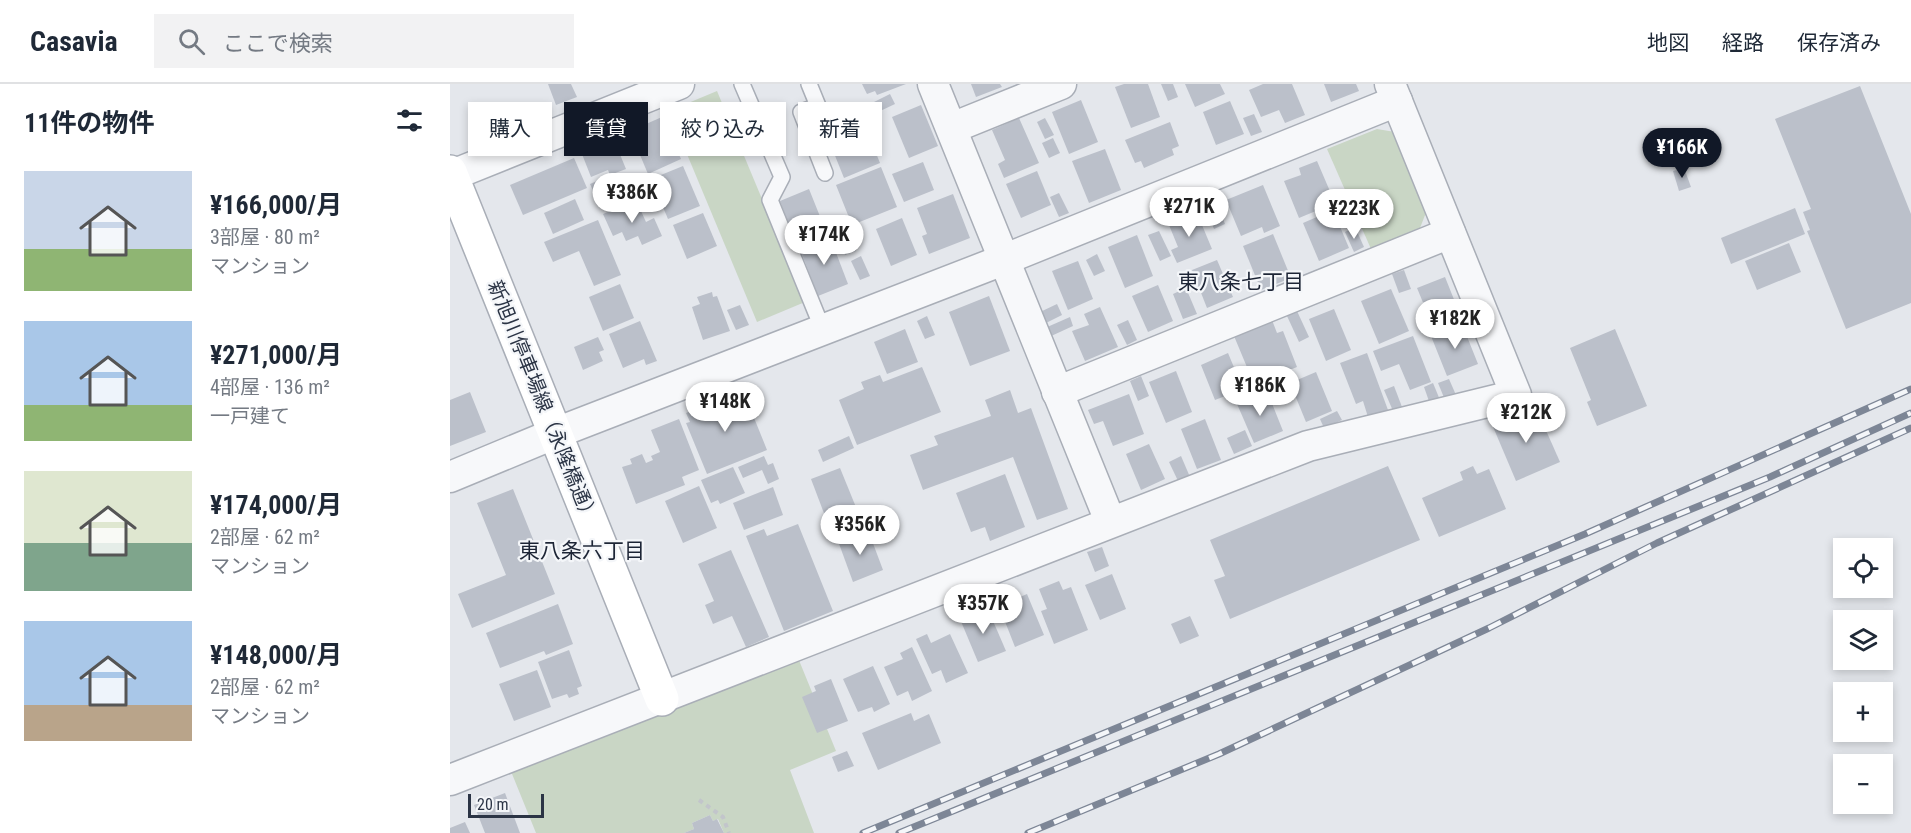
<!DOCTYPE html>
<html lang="ja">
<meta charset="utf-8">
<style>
:root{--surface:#fff;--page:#f2f2f3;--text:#1f2937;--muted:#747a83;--line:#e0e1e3;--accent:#111827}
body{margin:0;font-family:"Roboto Condensed","Noto Sans JP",sans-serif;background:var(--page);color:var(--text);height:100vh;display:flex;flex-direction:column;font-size:22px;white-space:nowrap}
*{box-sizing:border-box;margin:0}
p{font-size:20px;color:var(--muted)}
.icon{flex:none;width:33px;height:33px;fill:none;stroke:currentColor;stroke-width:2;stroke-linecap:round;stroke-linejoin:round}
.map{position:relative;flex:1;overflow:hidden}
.drawer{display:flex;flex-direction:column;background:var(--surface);width:450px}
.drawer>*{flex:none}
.top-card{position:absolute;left:18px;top:18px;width:570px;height:54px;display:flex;gap:12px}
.fabs{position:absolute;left:1383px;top:454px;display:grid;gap:12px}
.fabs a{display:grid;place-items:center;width:60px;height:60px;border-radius:0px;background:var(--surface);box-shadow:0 3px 9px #0003;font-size:30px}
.scale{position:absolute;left:18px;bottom:15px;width:76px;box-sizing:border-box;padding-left:6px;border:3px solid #2b3445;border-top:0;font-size:16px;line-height:21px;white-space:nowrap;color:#2b3445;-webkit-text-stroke:4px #f4f6f9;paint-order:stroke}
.price{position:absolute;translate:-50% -51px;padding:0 14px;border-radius:21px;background:#fff;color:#222;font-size:20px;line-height:39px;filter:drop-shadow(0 2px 3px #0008)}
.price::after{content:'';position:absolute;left:50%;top:36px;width:18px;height:14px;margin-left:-9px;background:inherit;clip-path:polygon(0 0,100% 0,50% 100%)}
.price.active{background:var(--accent);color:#fff}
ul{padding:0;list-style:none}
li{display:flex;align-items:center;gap:18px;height:150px;padding:0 24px}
li span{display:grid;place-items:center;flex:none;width:168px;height:120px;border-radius:0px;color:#555}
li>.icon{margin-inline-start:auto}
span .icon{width:72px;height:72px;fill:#fffc;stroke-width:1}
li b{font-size:26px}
h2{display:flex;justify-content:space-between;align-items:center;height:72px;padding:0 24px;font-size:26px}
.chip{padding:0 21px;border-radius:0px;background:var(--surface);box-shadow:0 3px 9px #0003;font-size:21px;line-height:54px}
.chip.active{background:var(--accent);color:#fff}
header{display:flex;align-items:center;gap:36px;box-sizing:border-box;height:84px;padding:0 30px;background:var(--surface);border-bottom:2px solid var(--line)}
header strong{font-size:28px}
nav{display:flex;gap:33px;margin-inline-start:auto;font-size:21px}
.search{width:420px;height:54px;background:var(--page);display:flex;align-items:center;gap:15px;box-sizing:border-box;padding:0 21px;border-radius:0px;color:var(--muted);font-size:22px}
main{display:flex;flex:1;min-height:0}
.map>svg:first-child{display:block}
</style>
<header>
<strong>Casavia</strong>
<div class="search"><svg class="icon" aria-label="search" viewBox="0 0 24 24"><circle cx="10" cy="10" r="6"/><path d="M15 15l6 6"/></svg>ここで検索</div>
<nav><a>地図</a><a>経路</a><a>保存済み</a></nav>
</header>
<main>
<section class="drawer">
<h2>11件の物件<svg class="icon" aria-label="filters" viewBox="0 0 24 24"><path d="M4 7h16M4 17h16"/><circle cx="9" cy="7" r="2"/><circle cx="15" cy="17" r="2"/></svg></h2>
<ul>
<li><span style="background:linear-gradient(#c9d6e8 65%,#8fb573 0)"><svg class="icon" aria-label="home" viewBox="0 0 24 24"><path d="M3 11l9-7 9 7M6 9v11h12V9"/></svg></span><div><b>¥166,000/月</b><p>3部屋 · 80 m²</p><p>マンション</p></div></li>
<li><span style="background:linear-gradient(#a9c7e8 70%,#8fb573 0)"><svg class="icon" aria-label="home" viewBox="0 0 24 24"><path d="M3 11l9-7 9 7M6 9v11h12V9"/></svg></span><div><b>¥271,000/月</b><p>4部屋 · 136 m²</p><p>一戸建て</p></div></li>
<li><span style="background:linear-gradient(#dfe7d0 60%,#7fa58c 0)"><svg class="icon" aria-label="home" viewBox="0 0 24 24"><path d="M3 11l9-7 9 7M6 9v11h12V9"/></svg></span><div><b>¥174,000/月</b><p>2部屋 · 62 m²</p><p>マンション</p></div></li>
<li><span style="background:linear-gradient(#a9c7e8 70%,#b9a48a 0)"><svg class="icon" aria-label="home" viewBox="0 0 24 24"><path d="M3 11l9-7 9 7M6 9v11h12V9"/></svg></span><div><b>¥148,000/月</b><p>2部屋 · 62 m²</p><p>マンション</p></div></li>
</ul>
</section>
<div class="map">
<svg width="1461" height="749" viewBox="0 0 1461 749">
<rect width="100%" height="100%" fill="#e4e7ec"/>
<g fill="#c9d6c5">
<polygon points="267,7 355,218 307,238 219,27"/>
<polygon points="927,45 945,48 977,126 970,144 921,165 877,65"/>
<polygon points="344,564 386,667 340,686 364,749 274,749 268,735 263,737 260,731 242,739 244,745 234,749 86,749 56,675"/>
</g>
<g fill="#bbc0ca">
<polygon points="98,0 121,0 127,13 106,21"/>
<polygon points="412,0 456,0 427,11 425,7 417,10"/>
<polygon points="521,0 550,0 552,3 526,13"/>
<polygon points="674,0 698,0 710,33 681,44 665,3"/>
<polygon points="711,0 723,0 728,13 718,17"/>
<polygon points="735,0 770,0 775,10 745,23"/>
<polygon points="813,0 842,0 855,31 835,39 829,26 811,33 799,6"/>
<polygon points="874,0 906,0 909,7 881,18"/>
<polygon points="1410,2 1461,130 1461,219 1396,245 1357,147 1360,146 1353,128 1361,125 1325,35"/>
<polygon points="440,10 445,20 426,29 422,19"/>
<polygon points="631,16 648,58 619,70 602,28"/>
<polygon points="780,17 794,50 766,61 753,28"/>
<polygon points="405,18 430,79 394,94 369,32"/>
<polygon points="471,21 488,62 459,74 442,33"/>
<polygon points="804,30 812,48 801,52 793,34"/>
<polygon points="212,33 231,75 198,90 180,47"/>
<polygon points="569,34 589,79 554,94 548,80 555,76 542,46"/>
<polygon points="595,34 604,51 595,55 587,38"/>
<polygon points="720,38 729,62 722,65 724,71 694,84 691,77 685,79 675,56"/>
<polygon points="1261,46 1269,68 1228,84 1219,62"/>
<polygon points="162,51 176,85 160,91 158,86 141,93 130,65"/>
<polygon points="603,54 610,69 599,74 592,59"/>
<polygon points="655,65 671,106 639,119 622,77"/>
<polygon points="124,74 137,104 73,131 60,101"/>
<polygon points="867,77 885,119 849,134 834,97 851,91 849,84"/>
<polygon points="473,78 484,106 454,118 442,90"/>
<polygon points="233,82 250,122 218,135 201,95"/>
<polygon points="431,83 447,123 402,141 386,101"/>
<polygon points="1234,84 1241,103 1229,107 1223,87"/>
<polygon points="587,87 601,121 571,134 556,100"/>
<polygon points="154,94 163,114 149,120 140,100"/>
<polygon points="813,101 830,142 814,149 812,143 791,152 776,116"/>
<polygon points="359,105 377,150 347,161 330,117"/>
<polygon points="609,109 619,129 609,133 600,113"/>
<polygon points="503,110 520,154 479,170 472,152 477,150 467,124"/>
<polygon points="125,115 134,136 103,150 94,129"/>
<polygon points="186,116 196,138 204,134 212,152 192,161 188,152 176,157 172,148 163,152 153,130"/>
<polygon points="767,120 775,140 764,145 756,125"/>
<polygon points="1345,124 1355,150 1281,180 1271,154"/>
<polygon points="883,126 899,164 869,177 853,139"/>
<polygon points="253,129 267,162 237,175 223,141"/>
<polygon points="747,129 762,165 727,179 721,166 728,163 719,141"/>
<polygon points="452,134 467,171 441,182 426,145"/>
<polygon points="148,136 171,191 144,202 129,167 103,178 94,158"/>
<polygon points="905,143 914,163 904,168 895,148"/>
<polygon points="709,147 721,172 710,177 698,151"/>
<polygon points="823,150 841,194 811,206 793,162"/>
<polygon points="687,151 703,192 675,204 658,163"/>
<polygon points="400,152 406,167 395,171 390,156"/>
<polygon points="380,153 398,200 368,212 350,165"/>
<polygon points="1339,159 1351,188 1307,206 1295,177"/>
<polygon points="647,170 655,187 644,192 636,176"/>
<polygon points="411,172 420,192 410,196 401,177"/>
<polygon points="767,176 783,213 757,224 742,186"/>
<polygon points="628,177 643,215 618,226 602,187"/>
<polygon points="954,186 961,205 949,209 942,190"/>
<polygon points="995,193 1011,233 984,245 967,204"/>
<polygon points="170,200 184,234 153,247 139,213"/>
<polygon points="708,201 723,237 698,248 682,212"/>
<polygon points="736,204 747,230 733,235 723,210"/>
<polygon points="941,205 959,247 929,260 911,217"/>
<polygon points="262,208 263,213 267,212 280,247 253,256 242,223 250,220 247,213"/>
<polygon points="539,212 560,267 520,282 499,228"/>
<polygon points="607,220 612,231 594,240 588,229"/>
<polygon points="290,221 299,241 286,246 277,226"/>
<polygon points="650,223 668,263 635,277 622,247 639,241 634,230"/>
<polygon points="884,225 901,266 876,277 859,235"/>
<polygon points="847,227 859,253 849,258 837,232"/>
<polygon points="477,232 485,251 475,255 467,237"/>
<polygon points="620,233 623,242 599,253 595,244"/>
<polygon points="678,236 687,256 677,261 667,241"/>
<polygon points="822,236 827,249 833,247 847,283 804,300 784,252"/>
<polygon points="190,237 207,277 196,281 194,275 173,284 159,250"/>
<polygon points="1012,240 1028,280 997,292 981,252"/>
<polygon points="455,245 468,278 437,290 424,258"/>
<polygon points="1165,245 1197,322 1147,342 1137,318 1141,316 1120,264"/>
<polygon points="963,252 981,298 960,306 949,280 931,287 923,267"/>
<polygon points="148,253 154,266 149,268 153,277 133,286 124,263"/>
<polygon points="778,269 793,305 765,316 751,281"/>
<polygon points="917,269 938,326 918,333 913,317 906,320 890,279"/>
<polygon points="472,283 491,328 407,361 389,316 414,305 411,298 430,291 433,298"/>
<polygon points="726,287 742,328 716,339 699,298"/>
<polygon points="866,288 882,327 856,338 840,299"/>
<polygon points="691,292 699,312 688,317 680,297"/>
<polygon points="999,295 1006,311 995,316 988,299"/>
<polygon points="983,299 990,316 980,320 974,303"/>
<polygon points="944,302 952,323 943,327 934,306"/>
<polygon points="560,306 568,329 581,324 618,425 587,436 563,373 473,406 460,371 488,361 484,352 541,332 535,316"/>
<polygon points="817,307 833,347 804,359 787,320"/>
<polygon points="20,308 36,348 0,362 0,316"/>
<polygon points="284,310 288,318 296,314 317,366 257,390 236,339 240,338 236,329"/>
<polygon points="679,310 694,350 663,362 653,337 644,340 638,326"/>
<polygon points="1087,326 1110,378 1066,397 1041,338"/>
<polygon points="887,327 892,336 874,344 870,335"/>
<polygon points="229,335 249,386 232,393 235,401 186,420 172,383 182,380 180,375 192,370 196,379 203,376 201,372 210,368 201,346"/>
<polygon points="755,335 771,376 747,385 731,345"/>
<polygon points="795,346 802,362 784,370 777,354"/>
<polygon points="399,352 404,364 373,378 368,366"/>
<polygon points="699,360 715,395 691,406 676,370"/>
<polygon points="314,372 318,381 323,379 329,395 318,400 312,386 293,394 288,383"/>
<polygon points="731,372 740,393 729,399 719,378"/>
<polygon points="938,382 970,456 780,535 764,496 775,492 760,456"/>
<polygon points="1023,382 1027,390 1039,385 1056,425 989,453 972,414 1013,396 1010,388"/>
<polygon points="283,383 295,409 270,420 268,416 261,419 251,396"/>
<polygon points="390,384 410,433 380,445 361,395"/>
<polygon points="555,390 575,443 540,457 535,443 521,448 506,409"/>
<polygon points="249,402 267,444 233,459 215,417"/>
<polygon points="323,403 333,431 294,446 283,419"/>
<polygon points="63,405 105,510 22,544 8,510 56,491 27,419"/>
<polygon points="348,440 383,527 334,547 296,452 314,445 317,452"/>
<polygon points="418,446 433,486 403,498 388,457"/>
<polygon points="652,463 659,482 645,488 637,468"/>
<polygon points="281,466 319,553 296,563 282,532 263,540 255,521 264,517 248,480"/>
<polygon points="662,490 676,525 650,536 635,501"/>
<polygon points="609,497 613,506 621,503 638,546 604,560 591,527 597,525 589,505"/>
<polygon points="577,510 594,551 565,563 554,535 562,532 556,519"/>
<polygon points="108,520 123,560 96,571 94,567 50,584 36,549"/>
<polygon points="537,523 556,567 528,578 510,535"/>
<polygon points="740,532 749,552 730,560 721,540"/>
<polygon points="477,550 481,559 500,550 518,589 496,599 491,586 482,590 466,555"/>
<polygon points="462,563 482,607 462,617 458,607 447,612 434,583 453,575 450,569"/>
<polygon points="119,566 132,602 127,604 129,610 119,614 117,610 102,615 88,578"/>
<polygon points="423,582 440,620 424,628 422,623 408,628 393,595"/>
<polygon points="87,586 101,623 64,637 49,600"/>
<polygon points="381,595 398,637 367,649 352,613 366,607 364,602"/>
<polygon points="461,629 464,637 479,630 491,659 428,686 412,649"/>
<polygon points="397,667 404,682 388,688 382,673"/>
<polygon points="55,709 70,749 35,749 24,721"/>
<polygon points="260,731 263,737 267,735 274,749 234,749 244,745 242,739"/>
<polygon points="15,738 20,749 0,749 0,744"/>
</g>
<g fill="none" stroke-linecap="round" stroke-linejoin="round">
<defs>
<g id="lane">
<polyline points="292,0 332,93 320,116 373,246"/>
<polyline points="359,0 368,22 351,28 375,89"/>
</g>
<g id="street">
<polyline points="483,0 660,437"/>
<polyline points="502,44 611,0"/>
<polyline points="0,92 229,0"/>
<polyline points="607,308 1000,149"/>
<polyline points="0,393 106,349 553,176 947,17"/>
<polyline points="0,696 858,362 1066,311 940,0"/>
</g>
<polyline id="secondary" points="0,88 212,615"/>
</defs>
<use href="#lane" stroke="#a9aeb7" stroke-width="18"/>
<use href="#street" stroke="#a9aeb7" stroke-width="33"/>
<use href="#secondary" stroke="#a9aeb7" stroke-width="36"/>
<polyline stroke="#c2c5cb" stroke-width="4" stroke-dasharray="4.5 4.5" stroke-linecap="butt" points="249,716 273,733 279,749"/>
<use href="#lane" stroke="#f7f8fa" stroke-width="15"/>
<use href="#street" stroke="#f7f8fa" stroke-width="30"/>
<use href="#secondary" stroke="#fff" stroke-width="33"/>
<defs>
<g id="rail">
<polyline points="413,749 1135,450 1461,305"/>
<polyline points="449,749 1320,393 1461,329"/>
<polyline points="578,749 769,670 1039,544 1207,459 1461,344"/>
</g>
</defs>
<use href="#rail" stroke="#7d8696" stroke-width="7"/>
<use href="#rail" stroke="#f4f6f9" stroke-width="4.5" stroke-dasharray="14" stroke-linecap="butt"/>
</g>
<g text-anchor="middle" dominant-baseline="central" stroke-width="4.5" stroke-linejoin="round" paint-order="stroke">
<g font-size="20" fill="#2b3445" stroke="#f4f6f9">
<text transform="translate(93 318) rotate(68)">新旭川停車場線（永隆橋通）</text>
</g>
<g font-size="21" fill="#1d2536" stroke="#f4f6f9">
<text x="791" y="198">東八条七丁目</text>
<text x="132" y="467">東八条六丁目</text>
</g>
</g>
</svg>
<div class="fabs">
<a><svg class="icon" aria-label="locate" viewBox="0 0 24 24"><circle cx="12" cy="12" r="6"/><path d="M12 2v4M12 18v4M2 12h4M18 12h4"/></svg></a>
<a><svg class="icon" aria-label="layers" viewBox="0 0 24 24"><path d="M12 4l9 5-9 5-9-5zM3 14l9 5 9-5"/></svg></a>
<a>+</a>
<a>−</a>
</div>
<div class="scale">20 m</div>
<b class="price active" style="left:1232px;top:95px">¥166K</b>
<b class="price" style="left:182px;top:140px">¥386K</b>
<b class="price" style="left:739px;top:154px">¥271K</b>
<b class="price" style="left:904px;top:156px">¥223K</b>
<b class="price" style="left:374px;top:182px">¥174K</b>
<b class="price" style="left:1005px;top:266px">¥182K</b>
<b class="price" style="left:810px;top:333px">¥186K</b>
<b class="price" style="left:275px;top:349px">¥148K</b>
<b class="price" style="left:1076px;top:360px">¥212K</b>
<b class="price" style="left:410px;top:472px">¥356K</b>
<b class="price" style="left:533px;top:551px">¥357K</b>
<div class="top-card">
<a class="chip">購入</a>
<a class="chip active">賃貸</a>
<a class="chip">絞り込み</a>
<a class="chip">新着</a>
</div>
</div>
</main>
